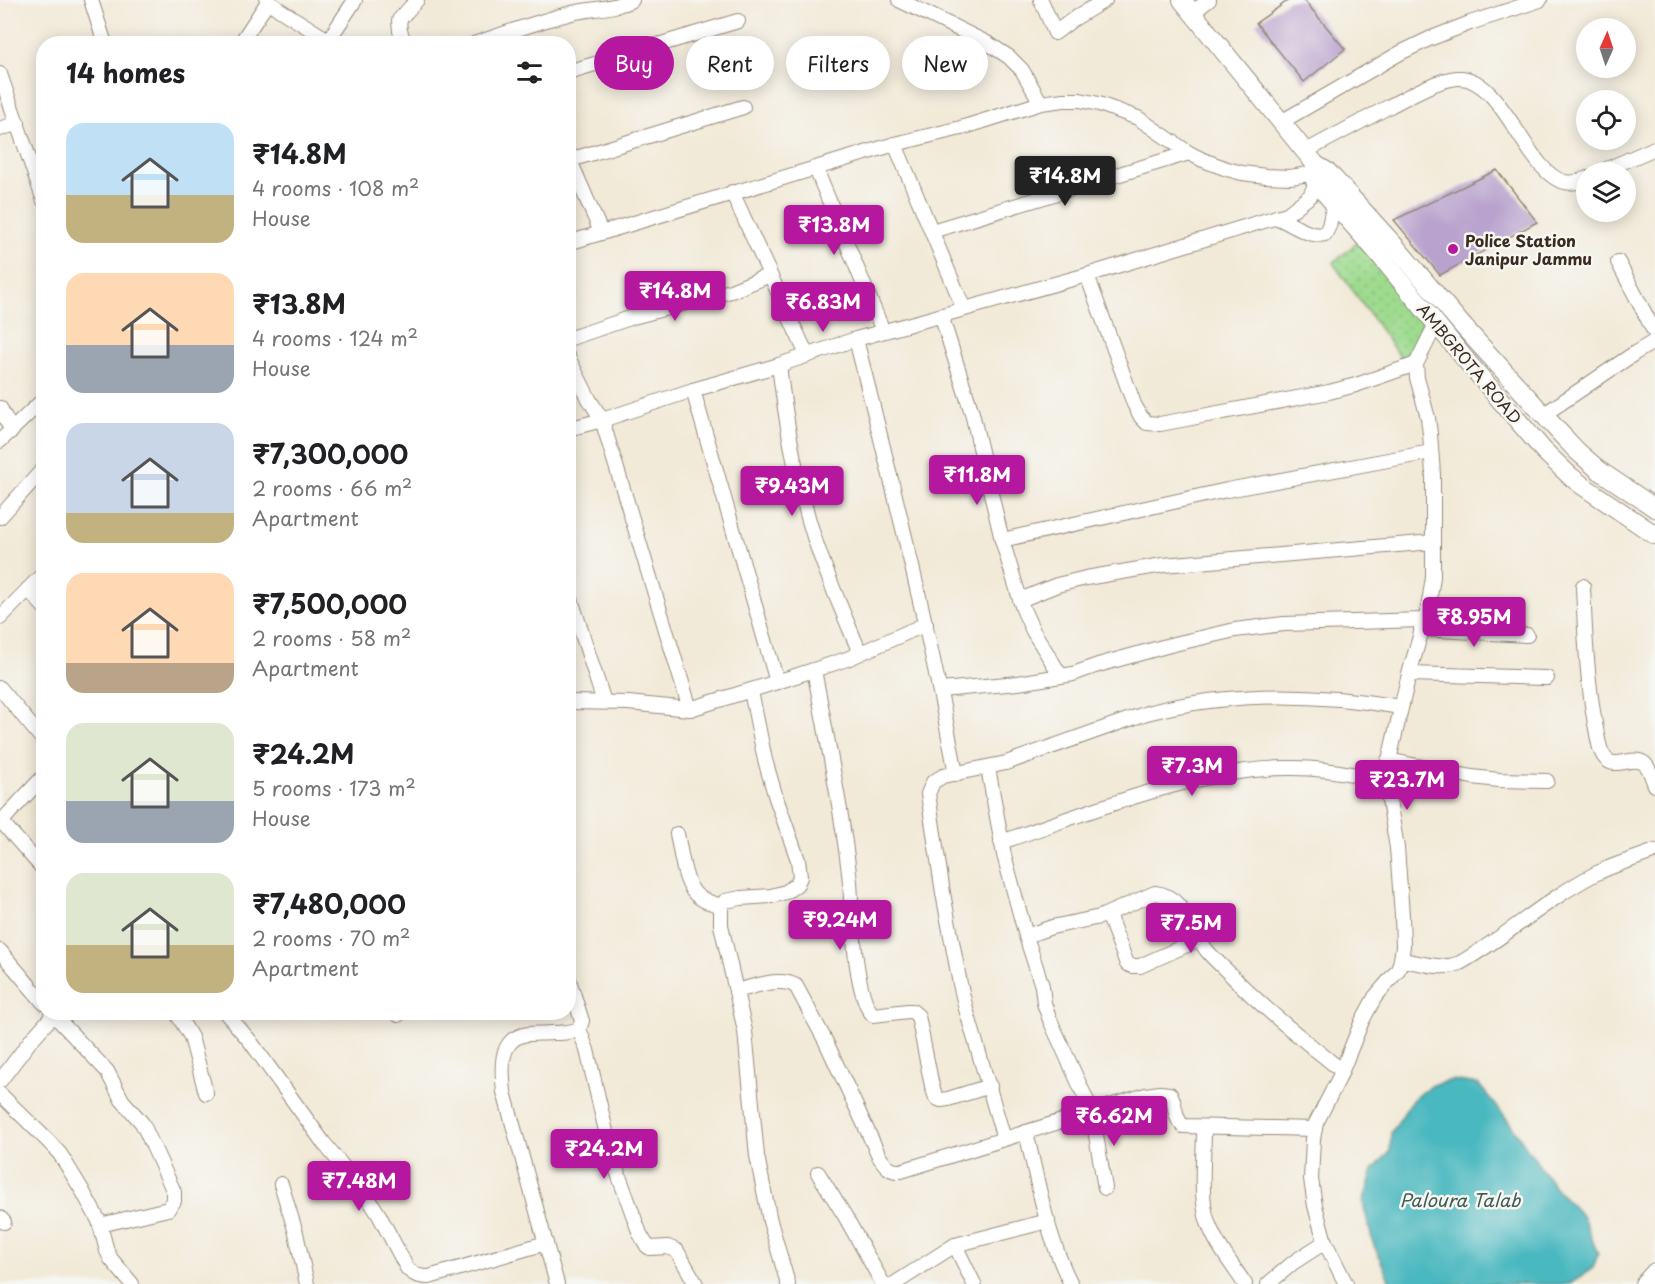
<!DOCTYPE html>
<meta charset="utf-8">
<style>
:root{--surface:#fff;--page:#f2f2f2;--text:#202124;--muted:#757577;--accent:#b5179e}
body{margin:0;font-family:"Playpen Sans",sans-serif;background:var(--page);color:var(--text);height:100vh;display:flex;flex-direction:column;font-size:22px;white-space:nowrap}
*{box-sizing:border-box;margin:0}
p{font-size:20px;color:var(--muted)}
.icon{flex:none;width:33px;height:33px;fill:none;stroke:currentColor;stroke-width:2;stroke-linecap:round;stroke-linejoin:round}
.map{position:relative;flex:1;overflow:hidden}
.details{position:absolute;left:36px;top:36px;width:540px;height:984px;display:flex;flex-direction:column;background:var(--surface);border-radius:24px;box-shadow:0 3px 15px #0003}
.details>*{flex:none}
.hud{position:absolute;left:594px;top:36px;width:570px;height:54px;display:flex;gap:12px}
.needle{width:39px;rotate:3deg}
.tools{position:absolute;left:1576px;top:18px;display:grid;gap:12px}
.tools a{display:grid;place-items:center;width:60px;height:60px;border-radius:50%;background:var(--surface);box-shadow:0 3px 15px #0003;font-size:30px}
.price{position:absolute;translate:-50% -51px;padding:0 14px;border-radius:6px;background:var(--accent);color:#fff;font-size:20px;line-height:39px;filter:drop-shadow(0 2px 3px #0008)}
.price::after{content:'';position:absolute;left:50%;top:36px;width:18px;height:14px;margin-left:-9px;background:inherit;clip-path:polygon(0 0,100% 0,50% 100%)}
.price.selected{background:#222;color:#fff}
ul{padding:0;list-style:none}
li{display:flex;align-items:center;gap:18px;height:150px;padding:0 30px}
li span{display:grid;place-items:center;flex:none;width:168px;height:120px;border-radius:18px;color:#555}
li>.icon{margin-inline-start:auto}
span .icon{width:72px;height:72px;fill:#fffc;stroke-width:1}
li b{font-size:26px}
h2{display:flex;justify-content:space-between;align-items:center;height:72px;padding:0 30px;font-size:26px}
.pill{padding:0 21px;border-radius:27px;background:var(--surface);box-shadow:0 3px 15px #0003;font-size:21px;line-height:54px}
.pill.selected{background:var(--accent);color:#fff}
.map>svg:first-child{display:block}
</style>
<div class="map">
<svg width="1655" height="1284" viewBox="0 0 1655 1284">
<defs>
<pattern id="grass-dots" width="8" height="8" patternUnits="userSpaceOnUse" patternTransform="scale(1.5)"><rect width="8" height="8" fill="#9edb8f"/><path d="M2 2h.1M6 6h.1" fill="none" stroke="#89bc7b" stroke-width="1.8" stroke-linecap="round"/></pattern>
</defs>
<rect width="100%" height="100%" fill="#f6f6f2"/>
<filter id="ink" filterUnits="userSpaceOnUse"><feTurbulence type="fractalNoise" baseFrequency=".0167" numOctaves="2"/><feDisplacementMap in="SourceGraphic" scale="12" xChannelSelector="R" yChannelSelector="G"/><feConvolveMatrix kernelMatrix="1 2 1 2 8 2 1 2 1" color-interpolation-filters="sRGB"/></filter>
<filter id="wash" filterUnits="userSpaceOnUse"><feTurbulence type="fractalNoise" baseFrequency=".008" numOctaves="4" result="noise"/><feDisplacementMap in="SourceGraphic" scale="24" xChannelSelector="R" yChannelSelector="G"/><feGaussianBlur stdDeviation="1.35" result="paint"/><feColorMatrix in="noise" values="0 0 0 0 0 0 0 0 0 0 0 0 0 0 0 0 0 1.4 0 .05"/><feComposite in="paint" operator="in"/></filter>
<g filter="url(#wash)">
<rect width="100%" height="100%" fill="#f2ead8"/>
<polygon fill="url(#grass-dots)" stroke="#6c8256" stroke-width="1.5" points="1358,242 1422,319 1424,336 1420,345 1402,360 1333,263"/>
<polygon fill="#48b8bf" stroke="#42716e" stroke-width="1.5" points="1452,1080 1478,1084 1504,1115 1555,1188 1583,1217 1598,1254 1593,1268 1570,1284 1391,1284 1373,1243 1363,1203 1373,1170 1390,1152 1391,1133 1413,1099 1433,1085"/>
<g id="blocks">
<g fill="#b9a3ce">
<polygon points="1289,0 1304,0 1345,49 1304,82 1256,23"/>
<polygon points="1497,170 1537,222 1440,275 1394,220"/>
</g>
</g>
</g>
<g filter="url(#ink)">
<use href="#blocks" fill-opacity="0" stroke="#968a7b" stroke-width="1.5"/>
<g fill="none" stroke-linecap="round" stroke-linejoin="round">
<defs>
<g id="minor">
<polyline points="91,0 105,44"/>
<polyline points="267,0 280,10 328,40"/>
<polyline points="899,0 989,44 1009,57 1022,70 1041,103"/>
<polyline points="1041,0 1055,33 1072,20 1105,0"/>
<polyline points="1192,13 1209,0"/>
<polyline points="240,44 269,0"/>
<polyline points="326,44 355,0"/>
<polyline points="405,44 400,31 399,20 417,0"/>
<path d="M474,44C506,33 539,21 572,13C593,8 613,9 632,0"/>
<polyline points="568,72 738,21"/>
<polyline points="0,74 44,201"/>
<polyline points="1281,122 1400,53 1429,39 1470,23 1540,0"/>
<polyline points="0,129 18,123"/>
<polyline points="895,144 964,309"/>
<path d="M1306,151C1334,136 1362,121 1390,106C1409,96 1436,80 1457,78C1502,74 1527,175 1565,182C1573,184 1580,181 1587,178"/>
<polyline points="568,156 601,232"/>
<polyline points="570,160 743,107"/>
<polyline points="816,169 883,331"/>
<polyline points="1600,172 1655,148"/>
<polyline points="732,192 807,355"/>
<path d="M1276,217C1291,223 1309,238 1325,234L1329,226L1334,203"/>
<polyline points="932,231 1189,153"/>
<polyline points="568,243 895,144 961,128 1041,103 1063,100 1080,100 1099,104 1138,118 1189,153 1203,160 1227,169 1242,173 1266,176 1290,177 1315,173"/>
<polyline points="1618,262 1655,333"/>
<polyline points="1087,275 1134,404 1141,417 1147,423 1160,424 1329,392 1356,385 1416,364"/>
<polyline points="941,315 972,413 1002,540 1023,609 1033,631 1061,676"/>
<polyline points="568,339 633,317 731,291 770,275"/>
<path d="M856,339C892,483 929,627 956,774"/>
<polyline points="568,357 589,399 602,420 690,709"/>
<path d="M779,365C786,423 796,481 814,537C827,577 844,615 860,653"/>
<polyline points="693,390 777,682"/>
<polyline points="0,408 12,431"/>
<polyline points="1543,415 1635,353 1655,341"/>
<polyline points="568,429 602,420 693,390 779,365 856,339 1087,275 1287,214 1310,196 1316,183"/>
<polyline points="0,441 44,399"/>
<polyline points="0,517 44,468"/>
<polyline points="1002,540 1227,490 1431,452"/>
<path d="M1583,586C1585,634 1587,682 1596,729C1598,738 1599,752 1606,759C1616,770 1634,754 1645,764C1650,769 1652,778 1655,785"/>
<polyline points="28,589 44,607"/>
<polyline points="568,590 604,702"/>
<polyline points="1020,600 1057,585 1086,578 1163,565 1433,542"/>
<polyline points="0,618 44,573"/>
<polyline points="1421,629 1527,635"/>
<path d="M814,670C824,721 834,772 842,823C845,842 848,862 850,882C852,911 854,995 873,1015L908,1011H912L918,1016L932,1086L936,1098L941,1100L948,1099L990,1086"/>
<polyline points="1409,674 1547,678"/>
<polyline points="0,688 44,741"/>
<polyline points="941,690 1018,683 1073,674 1098,665 1170,645 1235,630 1284,624 1424,620"/>
<polyline points="751,691 765,760 776,798 798,860 800,877 797,884 786,892 771,896 741,898 725,901 721,906 721,925 745,1031 757,1156 770,1221 788,1284"/>
<polyline points="568,702 628,703 690,709 777,682 847,659 926,624"/>
<polyline points="1388,760 1472,777 1499,780 1547,781"/>
<polyline points="988,768 1004,855 1026,936 1042,986 1044,1003 1050,1020 1092,1112 1105,1188"/>
<polyline points="0,820 44,870"/>
<polyline points="0,823 44,776"/>
<path d="M677,834C681,851 684,888 699,897C705,902 713,903 721,906"/>
<path d="M1001,842C1090,812 1193,769 1288,768C1321,767 1355,775 1387,780"/>
<polyline points="1108,914 1127,964 1132,966 1140,966 1200,939"/>
<path d="M1026,936L1052,927L1100,917L1155,893C1184,895 1192,933 1208,952C1215,960 1223,967 1231,975C1265,1010 1304,1040 1342,1071"/>
<polyline points="0,951 44,1003"/>
<path d="M1401,960C1420,962 1441,971 1460,963C1507,936 1547,899 1595,874C1614,864 1635,859 1655,851"/>
<path d="M736,991C754,987 779,976 796,986L826,1042L880,1158C886,1166 890,1172 901,1171L1146,1095L1160,1093L1170,1094C1177,1104 1173,1117 1183,1126L1315,1129"/>
<polyline points="51,1012 107,1071 122,1100 142,1123 146,1131 174,1192 174,1201 168,1209 100,1225"/>
<polyline points="176,1012 191,1037 206,1093"/>
<path d="M225,1012L250,1041L323,1142L367,1196L379,1215L407,1268C414,1275 419,1277 429,1277L546,1243"/>
<polyline points="397,1012 398,1015"/>
<polyline points="579,1029 587,1050 612,1157 640,1234 647,1246 650,1248 668,1247 677,1251 696,1284"/>
<polyline points="0,1081 31,1040 56,1012"/>
<polyline points="0,1094 49,1142 60,1154 82,1190 99,1221 107,1251 111,1259 132,1284"/>
<path d="M1204,1127C1204,1156 1200,1188 1206,1216C1213,1241 1231,1263 1245,1284"/>
<path d="M1026,1132C1038,1183 1047,1237 1071,1284"/>
<path d="M1004,1139L966,1009L960,984L943,893L928,794L933,782L943,776L1006,763L1147,713C1230,691 1317,693 1401,707"/>
<polyline points="818,1173 845,1216 883,1284"/>
<polyline points="281,1184 296,1233 307,1284"/>
<polyline points="0,1218 4,1222"/>
<polyline points="955,1245 974,1284"/>
<path d="M557,1284L504,1092C502,1072 498,1041 523,1035C531,1033 542,1034 551,1033C561,1033 570,1033 579,1029L582,1021L568,977"/>
<polyline points="894,1284 955,1245 1048,1221"/>
<polyline points="1268,1284 1294,1262 1325,1242"/>
<polyline points="1346,1284 1325,1242 1315,1206 1311,1179 1313,1139 1316,1123 1339,1078 1362,1021 1375,997 1398,970 1401,960 1403,946 1402,915 1397,848 1388,794 1387,769 1409,674 1428,609 1433,577 1433,474 1430,434 1428,418 1417,378 1416,364 1436,324"/>
</g>
<g id="major">
<polyline points="1182,0 1316,165 1328,172 1395,246 1462,325 1561,434 1577,451 1600,471 1655,508"/>
<polyline points="1316,165 1314,178 1316,183 1378,253 1465,359 1544,451 1570,476 1583,486 1655,535"/>
<polyline points="1644,1284 1655,1272"/>
</g>
</defs>
<use href="#minor" stroke="#968a7b" stroke-width="16"/>
<use href="#major" stroke="#968a7b" stroke-width="20"/>
<use href="#minor" stroke="#fff" stroke-width="14"/>
<use href="#major" stroke="#fff" stroke-width="18"/>
</g>
</g>
<circle fill="#b5179e" stroke="#f6f6f2" stroke-width="2" cx="1453" cy="249" r="6"/>
<g text-anchor="middle" dominant-baseline="central" stroke-width="5" stroke-linejoin="round" paint-order="stroke">
<g font-size="16" font-weight="bold" fill="#3b2a1e" stroke="#f6f6f2" text-anchor="start">
<text x="1465" y="240">Police Station<tspan x="1465" dy="18">Janipur Jammu</tspan></text>
</g>
<g font-size="16" fill="#3b2a1e" stroke="#f6f6f2">
<text transform="translate(1470 363) rotate(50)">AMBGROTA ROAD</text>
</g>
<g font-size="18" font-style="italic" fill="#405c56" stroke="#f6f6f2">
<text x="1460" y="1199">Paloura Talab</text>
</g>
</g>
</svg>
<div class="tools">
<a><svg class="needle" viewBox="-14 -14 28 28"><path d="M0-13l5 13h-10z" fill="#e53935"/><path d="M0 13l5-13h-10z" fill="#757577"/></svg></a>
<a><svg class="icon" aria-label="locate" viewBox="0 0 24 24"><circle cx="12" cy="12" r="6"/><path d="M12 2v4M12 18v4M2 12h4M18 12h4"/></svg></a>
<a><svg class="icon" aria-label="layers" viewBox="0 0 24 24"><path d="M12 4l9 5-9 5-9-5zM3 14l9 5 9-5"/></svg></a>
</div>
<b class="price selected" style="left:1065px;top:207px">₹14.8M</b>
<b class="price" style="left:834px;top:256px">₹13.8M</b>
<b class="price" style="left:675px;top:322px">₹14.8M</b>
<b class="price" style="left:823px;top:333px">₹6.83M</b>
<b class="price" style="left:977px;top:506px">₹11.8M</b>
<b class="price" style="left:792px;top:517px">₹9.43M</b>
<b class="price" style="left:1474px;top:648px">₹8.95M</b>
<b class="price" style="left:1192px;top:797px">₹7.3M</b>
<b class="price" style="left:1407px;top:811px">₹23.7M</b>
<b class="price" style="left:840px;top:951px">₹9.24M</b>
<b class="price" style="left:1191px;top:954px">₹7.5M</b>
<b class="price" style="left:1114px;top:1147px">₹6.62M</b>
<b class="price" style="left:604px;top:1180px">₹24.2M</b>
<b class="price" style="left:359px;top:1212px">₹7.48M</b>
<div class="hud">
<a class="pill selected">Buy</a>
<a class="pill">Rent</a>
<a class="pill">Filters</a>
<a class="pill">New</a>
</div>
<section class="details">
<h2>14 homes<svg class="icon" aria-label="filters" viewBox="0 0 24 24"><path d="M4 7h16M4 17h16"/><circle cx="9" cy="7" r="2"/><circle cx="15" cy="17" r="2"/></svg></h2>
<ul>
<li><span style="background:linear-gradient(#bfe0f5 60%,#c2b280 0)"><svg class="icon" aria-label="home" viewBox="0 0 24 24"><path d="M3 11l9-7 9 7M6 9v11h12V9"/></svg></span><div><b>₹14.8M</b><p>4 rooms · 108 m²</p><p>House</p></div></li>
<li><span style="background:linear-gradient(#ffd9b3 60%,#9aa5b1 0)"><svg class="icon" aria-label="home" viewBox="0 0 24 24"><path d="M3 11l9-7 9 7M6 9v11h12V9"/></svg></span><div><b>₹13.8M</b><p>4 rooms · 124 m²</p><p>House</p></div></li>
<li><span style="background:linear-gradient(#c9d6e8 75%,#c2b280 0)"><svg class="icon" aria-label="home" viewBox="0 0 24 24"><path d="M3 11l9-7 9 7M6 9v11h12V9"/></svg></span><div><b>₹7,300,000</b><p>2 rooms · 66 m²</p><p>Apartment</p></div></li>
<li><span style="background:linear-gradient(#ffd9b3 75%,#b9a48a 0)"><svg class="icon" aria-label="home" viewBox="0 0 24 24"><path d="M3 11l9-7 9 7M6 9v11h12V9"/></svg></span><div><b>₹7,500,000</b><p>2 rooms · 58 m²</p><p>Apartment</p></div></li>
<li><span style="background:linear-gradient(#dfe7d0 65%,#9aa5b1 0)"><svg class="icon" aria-label="home" viewBox="0 0 24 24"><path d="M3 11l9-7 9 7M6 9v11h12V9"/></svg></span><div><b>₹24.2M</b><p>5 rooms · 173 m²</p><p>House</p></div></li>
<li><span style="background:linear-gradient(#dfe7d0 60%,#c2b280 0)"><svg class="icon" aria-label="home" viewBox="0 0 24 24"><path d="M3 11l9-7 9 7M6 9v11h12V9"/></svg></span><div><b>₹7,480,000</b><p>2 rooms · 70 m²</p><p>Apartment</p></div></li>
</ul>
</section>
</div>
